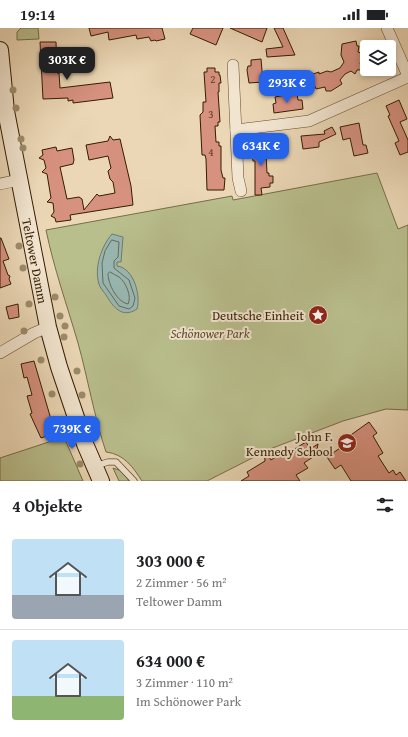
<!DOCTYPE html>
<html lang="de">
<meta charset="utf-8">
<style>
:root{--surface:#fff;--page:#f2f2f2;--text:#202124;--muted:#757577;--line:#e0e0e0;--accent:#2563eb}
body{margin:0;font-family:"Gentium Book Plus",serif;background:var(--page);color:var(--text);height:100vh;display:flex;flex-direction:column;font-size:15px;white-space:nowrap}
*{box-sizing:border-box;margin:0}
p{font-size:13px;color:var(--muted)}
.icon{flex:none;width:22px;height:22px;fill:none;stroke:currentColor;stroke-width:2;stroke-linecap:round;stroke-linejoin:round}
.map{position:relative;height:453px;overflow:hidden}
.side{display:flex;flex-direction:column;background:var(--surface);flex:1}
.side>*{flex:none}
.buttons{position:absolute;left:360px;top:12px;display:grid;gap:8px}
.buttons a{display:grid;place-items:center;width:36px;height:36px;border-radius:4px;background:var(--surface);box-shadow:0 2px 6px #0003;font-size:20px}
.price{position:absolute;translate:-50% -34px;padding:0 9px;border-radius:8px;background:var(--accent);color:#fff;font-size:13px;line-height:26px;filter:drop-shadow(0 1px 2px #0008)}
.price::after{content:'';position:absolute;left:50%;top:24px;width:12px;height:9px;margin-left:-6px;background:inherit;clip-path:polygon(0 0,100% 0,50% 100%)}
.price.selected{background:#222;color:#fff}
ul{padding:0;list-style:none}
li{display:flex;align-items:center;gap:12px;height:100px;padding:0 12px}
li+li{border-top:1px solid var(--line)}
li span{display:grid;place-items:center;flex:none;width:112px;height:80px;border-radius:4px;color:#555}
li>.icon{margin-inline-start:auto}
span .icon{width:48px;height:48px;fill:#fffc;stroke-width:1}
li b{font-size:17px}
h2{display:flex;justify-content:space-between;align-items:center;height:48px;padding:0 12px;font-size:17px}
.status{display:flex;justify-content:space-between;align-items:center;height:28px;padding:0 20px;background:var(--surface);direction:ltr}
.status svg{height:11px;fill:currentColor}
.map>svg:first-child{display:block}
</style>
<div class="status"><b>19:14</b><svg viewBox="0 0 49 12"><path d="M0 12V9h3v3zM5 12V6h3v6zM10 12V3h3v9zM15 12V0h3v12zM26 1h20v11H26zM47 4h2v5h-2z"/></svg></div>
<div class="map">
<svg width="408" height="453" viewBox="0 0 408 453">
<rect width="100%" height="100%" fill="#ebd7b6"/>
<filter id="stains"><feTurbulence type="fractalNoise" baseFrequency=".005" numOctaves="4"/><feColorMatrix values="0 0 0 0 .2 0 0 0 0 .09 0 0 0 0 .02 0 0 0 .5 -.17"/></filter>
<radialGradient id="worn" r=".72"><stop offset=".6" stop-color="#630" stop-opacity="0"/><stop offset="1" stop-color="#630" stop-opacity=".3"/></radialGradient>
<g fill="#b9be8d" stroke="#766e46">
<polygon points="21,0 38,0 39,11 17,12 17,4"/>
<path d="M377,145L398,201L408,197V382L386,381L343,393L270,421L207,453H142C133,439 124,426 106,424C94,388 88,351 78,315C67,277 54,241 46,202L232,168L233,172Z"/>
<polygon points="64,409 83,453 0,453 0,430"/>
<polygon points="113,440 122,443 129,453 119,453"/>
</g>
<path fill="#99b8b3" stroke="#717a6b" d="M112,206L123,209L121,234H117V238C134,240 141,268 137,281C122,291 113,279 106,267C104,264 100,260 99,256C94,240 101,219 112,206Z"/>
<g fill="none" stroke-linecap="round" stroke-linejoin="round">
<g stroke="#666a5a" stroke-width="1">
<polygon points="112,212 119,214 118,229 114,233 114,240 129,252 135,270 133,278 129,281 119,278 103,255 102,235 105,223"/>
<path d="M110,244C113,246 116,247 119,249C126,254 132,269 128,276C117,274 108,256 108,246Z"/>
</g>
</g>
<g fill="#d6917f" stroke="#341d00">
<polygon points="89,0 162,0 165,11 156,13 155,12 151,13 149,9 137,11 136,7 109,12 108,4 91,8"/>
<polygon points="193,0 223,0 216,17 190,6"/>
<polygon points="230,0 267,0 262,14"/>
<polygon points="274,0 283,0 295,27 267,29 266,21 283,19"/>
<polygon points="356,13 357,18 359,18 358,24 361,25 362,29 360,36 367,38 367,41 374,41 357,42 355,46 351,43 345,46 340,52 342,56 331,63 326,63 325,59 316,61 310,47 319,44 319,46 327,43 331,44 340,40 344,34 341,27 342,16"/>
<polygon points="40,14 56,14 57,45 59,45 60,60 110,54 113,70 73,75 73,72 68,73 68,70 43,71"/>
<polygon points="261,31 263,54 249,55 247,42 248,38 251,38 251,32"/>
<polygon points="207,40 215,40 215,44 219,44 219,47 220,47 221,55 219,55 219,64 218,64 220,94 218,94 218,98 215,98 216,114 219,114 219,118 221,118 221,142 223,150 225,150 224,162 207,162 206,131 205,127 202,127 200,87 203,84 203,74 206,74 204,44 207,44"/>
<polygon points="291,66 297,66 298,72 302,72 303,81 274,85 273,76 276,75 275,69"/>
<polygon points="399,72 407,91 400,94 408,112 408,124 400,127 395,115 399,113 388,88 390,87 386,78"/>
<polygon points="359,95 363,117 366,117 368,125 354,128 350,110 343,112 340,99"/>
<polygon points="332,99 336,106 319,114 319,119 303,121 301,108 325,106 324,103"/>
<polygon points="110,108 113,112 120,111 131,158 133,177 70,187 71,192 56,194 55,190 51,188 54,184 53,175 47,174 51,170 47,146 42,144 46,140 44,132 39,130 43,127 42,122 56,119 57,123 72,120 74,132 73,136 60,139 67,171 79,169 82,171 84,182 97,166 99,168 115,165 113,154 110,151 108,143 111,140 108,128 89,132 86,117 108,113"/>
<polygon points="265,115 266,118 270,118 271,126 266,126 267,145 269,145 269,148 273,148 273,155 270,155 270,159 261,160 262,167 255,167 255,133 253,133 251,120 252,116"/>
<polygon points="0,210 1,210 9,231 3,233 8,247 10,248 9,251 11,256 0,260"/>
<polygon points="18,276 19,289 9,291 6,279"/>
<polygon points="34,333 55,405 41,410 30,386 32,385 27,368 32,367 27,349 24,350 21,336"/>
<polygon points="369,394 377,405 373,408 383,425 378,428 389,445 393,442 396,447 400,444 406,453 351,453 341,437 335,441 327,429 343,418 341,414"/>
<polygon points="306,414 310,421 318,416 316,427 304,435 308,440 296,447 300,453 241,453 249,448 247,444 265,433 264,421 271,432 286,422 288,425"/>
</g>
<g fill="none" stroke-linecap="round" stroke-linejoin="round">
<defs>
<polyline id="service" points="95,438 108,434 116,434 134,453"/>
<g id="minor">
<polyline points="387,0 408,48"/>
<polyline points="233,37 238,150 241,163"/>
<polyline points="236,102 309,93 408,49"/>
<polyline points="0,156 19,152"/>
<polyline points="0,325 34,305 48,299"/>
</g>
<g id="secondary">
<path id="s1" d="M0,22L6,83L48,299L59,339L85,416L101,453"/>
</g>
</defs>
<use href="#service" stroke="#624c2e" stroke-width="7"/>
<use href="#minor" stroke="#624c2e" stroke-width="12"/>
<use href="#secondary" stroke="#341d00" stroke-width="18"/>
<use href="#service" stroke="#f2e5d0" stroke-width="5.5"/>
<use href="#minor" stroke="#f2e5d0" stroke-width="11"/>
<use href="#secondary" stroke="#f2e5d0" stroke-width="16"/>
</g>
<g fill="#9c8b69">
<circle cx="13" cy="62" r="3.5"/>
<circle cx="16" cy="80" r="3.5"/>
<circle cx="21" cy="111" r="3.5"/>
<circle cx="23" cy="120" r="3.5"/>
<circle cx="19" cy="218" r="3.5"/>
<circle cx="23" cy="240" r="3.5"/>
<circle cx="55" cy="269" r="3.5"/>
<circle cx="29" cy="276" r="3.5"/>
<circle cx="60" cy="288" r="3.5"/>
<circle cx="65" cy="298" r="3.5"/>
<circle cx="24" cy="303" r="3.5"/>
<circle cx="64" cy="309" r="3.5"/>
<circle cx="41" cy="332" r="3.5"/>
<circle cx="77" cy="343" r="3.5"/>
<circle cx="52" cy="366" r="3.5"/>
<circle cx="82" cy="367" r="3.5"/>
<circle cx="63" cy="397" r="3.5"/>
<circle cx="72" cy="416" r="3.5"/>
<circle cx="80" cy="436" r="3.5"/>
</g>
<defs>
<symbol id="sight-disc" viewBox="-11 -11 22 22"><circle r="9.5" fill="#8f2418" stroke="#f2e5d0"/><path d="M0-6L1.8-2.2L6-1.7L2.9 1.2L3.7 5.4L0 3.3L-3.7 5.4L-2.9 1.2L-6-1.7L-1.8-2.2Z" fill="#fff"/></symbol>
<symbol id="school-disc" viewBox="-11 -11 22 22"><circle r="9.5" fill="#8f2418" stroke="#f2e5d0"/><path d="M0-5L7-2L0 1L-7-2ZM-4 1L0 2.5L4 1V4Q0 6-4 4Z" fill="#fff"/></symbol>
</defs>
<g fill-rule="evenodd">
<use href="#sight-disc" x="307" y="276" width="22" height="22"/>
<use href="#school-disc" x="336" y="404" width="22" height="22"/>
</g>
<g text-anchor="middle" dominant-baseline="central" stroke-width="4" stroke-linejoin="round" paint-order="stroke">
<g font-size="11" fill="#5c3a20">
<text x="213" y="51">2</text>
<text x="211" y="86">3</text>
<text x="211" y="124">4</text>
</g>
<g font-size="13" fill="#341d00" stroke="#f2e5d0">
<text stroke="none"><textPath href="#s1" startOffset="214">Teltower Damm</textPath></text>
</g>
<g font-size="13" fill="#341d00" stroke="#f2e5d0" text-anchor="end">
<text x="304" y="287">Deutsche Einheit</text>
<text x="333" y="408">John F.<tspan x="333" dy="15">Kennedy School</tspan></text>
</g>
<g font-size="13" font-style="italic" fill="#5c4d2a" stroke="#f2e5d0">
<text x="210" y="305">Schönower Park</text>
</g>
</g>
<rect width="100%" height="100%" filter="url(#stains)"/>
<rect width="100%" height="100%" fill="url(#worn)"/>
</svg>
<div class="buttons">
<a><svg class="icon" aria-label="layers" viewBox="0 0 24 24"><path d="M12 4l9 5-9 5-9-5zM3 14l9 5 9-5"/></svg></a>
</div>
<b class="price selected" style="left:67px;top:53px">303K €</b>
<b class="price" style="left:287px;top:76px">293K €</b>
<b class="price" style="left:261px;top:139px">634K €</b>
<b class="price" style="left:72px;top:422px">739K €</b>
</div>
<section class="side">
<h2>4 Objekte<svg class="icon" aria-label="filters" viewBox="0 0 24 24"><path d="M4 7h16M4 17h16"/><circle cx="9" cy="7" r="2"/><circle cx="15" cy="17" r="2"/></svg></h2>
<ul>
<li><span style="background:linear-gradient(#bfe0f5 70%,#9aa5b1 0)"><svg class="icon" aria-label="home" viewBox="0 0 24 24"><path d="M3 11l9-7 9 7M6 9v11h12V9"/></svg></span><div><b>303 000 €</b><p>2 Zimmer · 56 m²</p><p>Teltower Damm</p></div></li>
<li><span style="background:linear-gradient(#bfe0f5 70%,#8fb573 0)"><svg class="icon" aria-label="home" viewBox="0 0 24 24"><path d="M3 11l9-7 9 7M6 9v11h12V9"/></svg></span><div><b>634 000 €</b><p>3 Zimmer · 110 m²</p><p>Im Schönower Park</p></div></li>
</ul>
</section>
